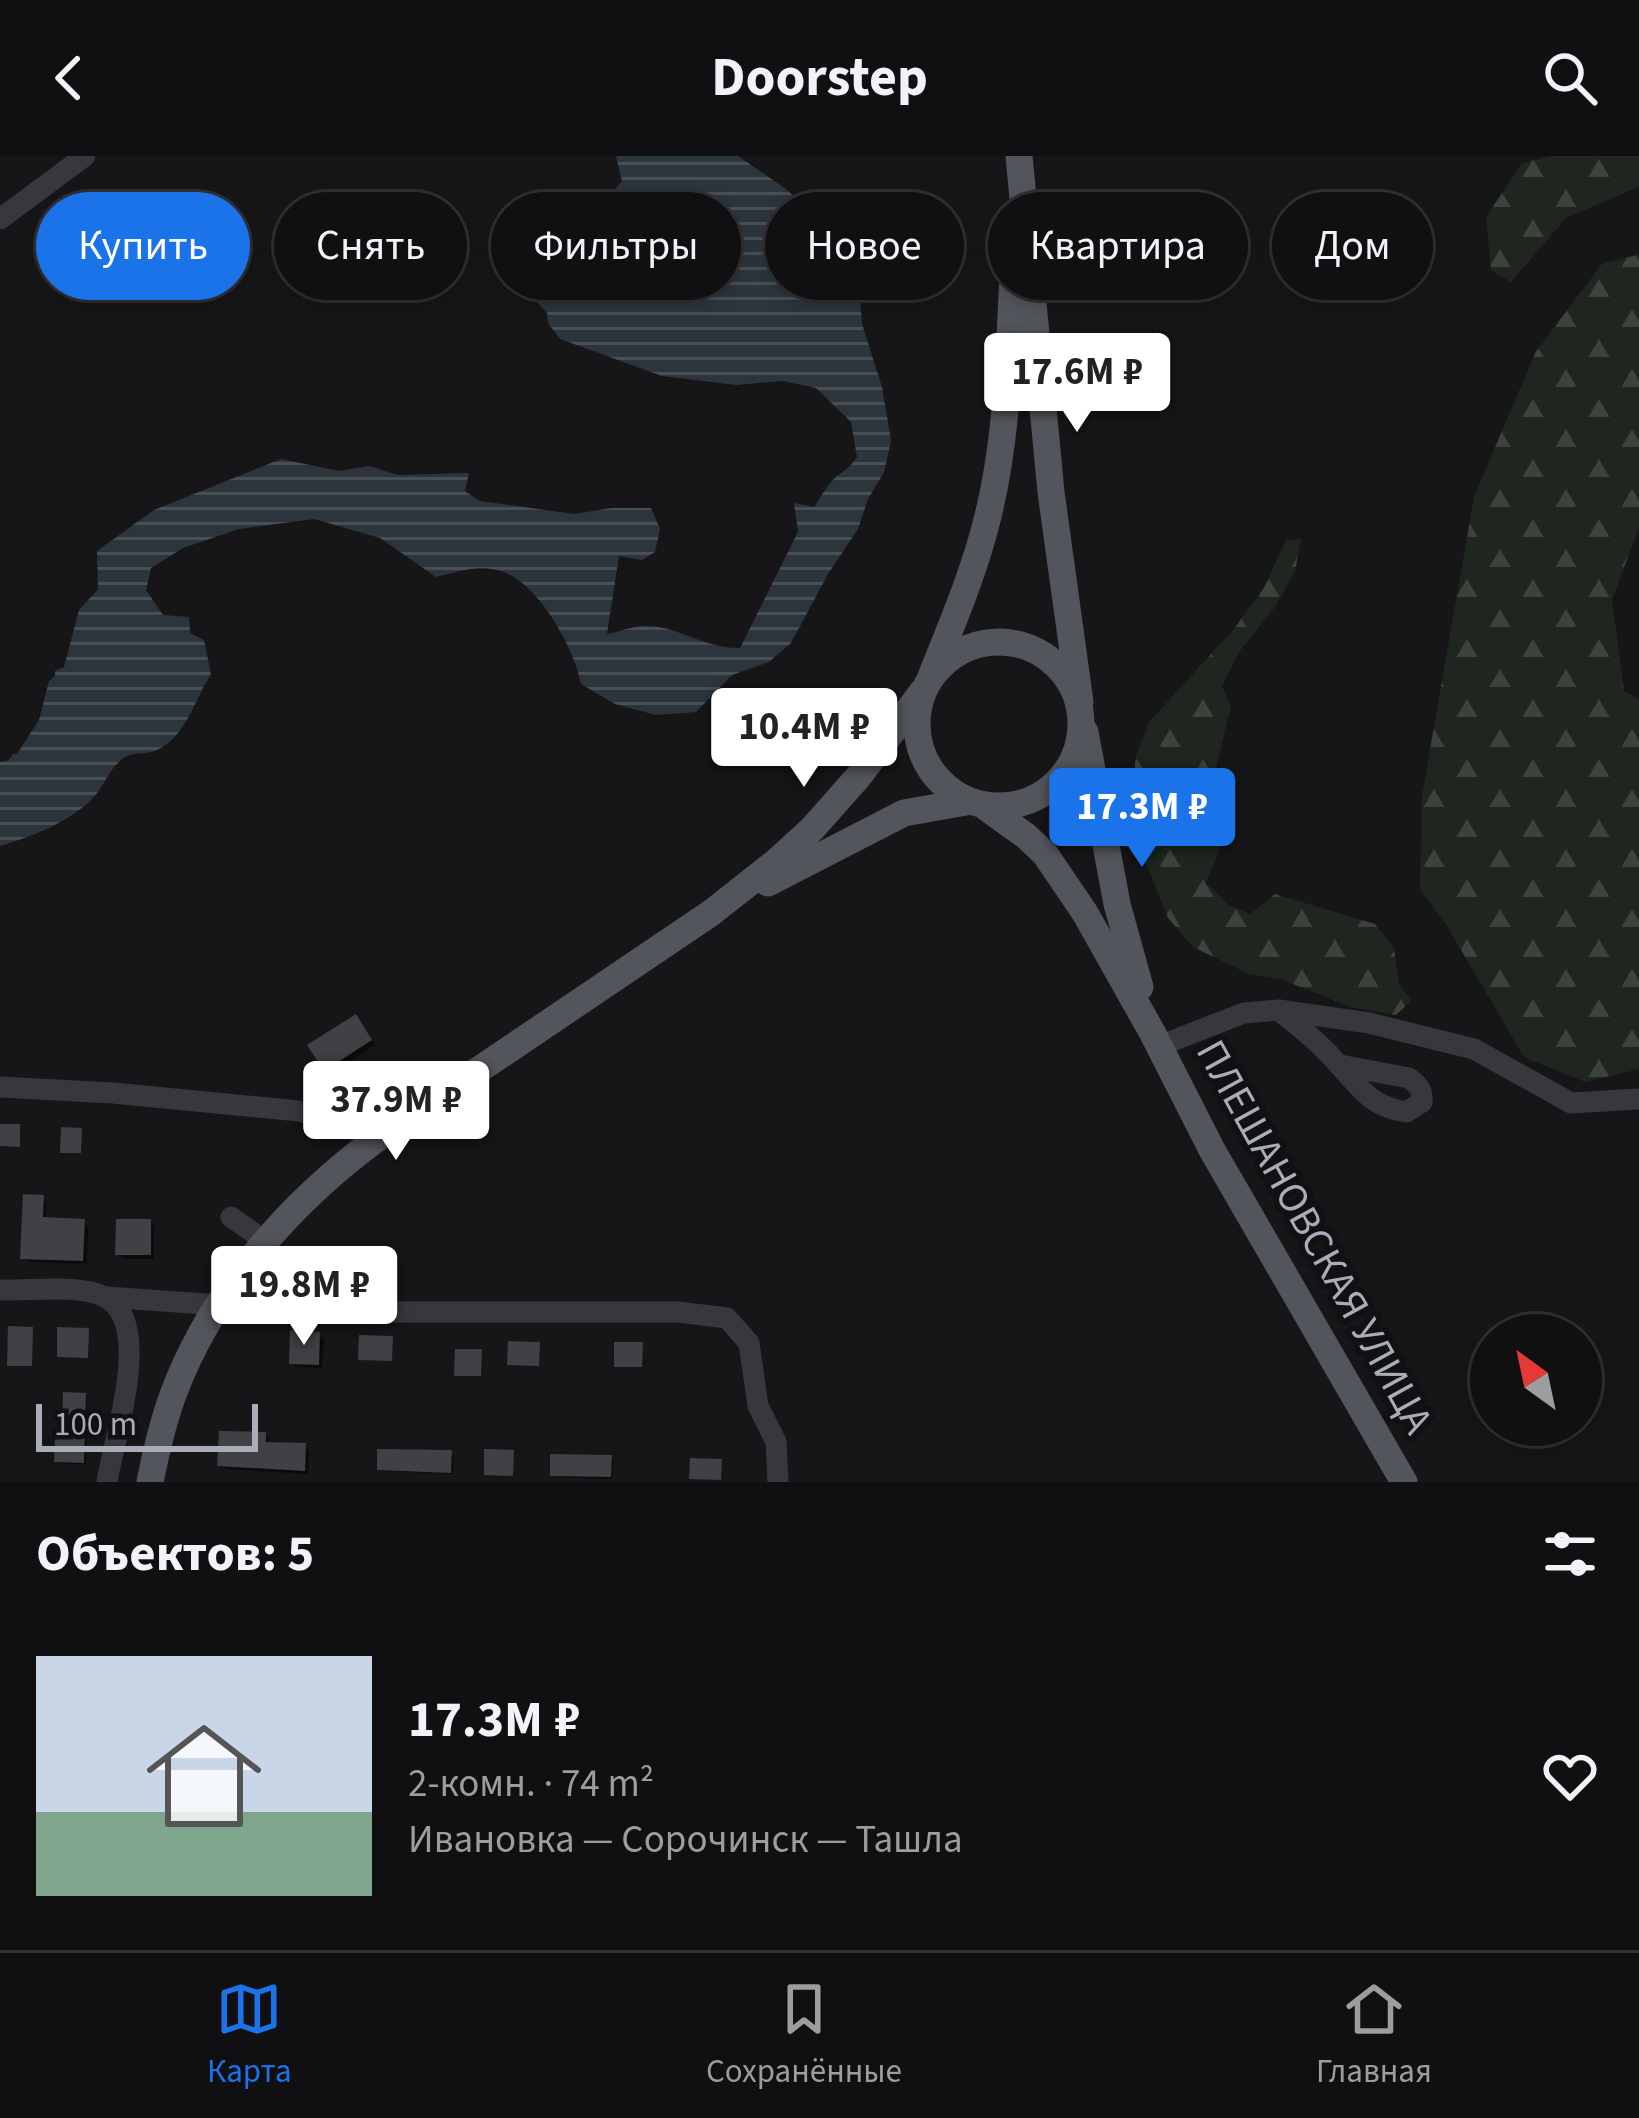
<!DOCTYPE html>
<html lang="ru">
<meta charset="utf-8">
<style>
:root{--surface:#101012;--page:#19191b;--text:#f1f3f6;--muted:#9c9d9f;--line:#303032;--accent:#1a73e8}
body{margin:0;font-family:"Source Sans 3",sans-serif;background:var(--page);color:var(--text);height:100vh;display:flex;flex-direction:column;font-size:45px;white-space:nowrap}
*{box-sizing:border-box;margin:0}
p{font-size:39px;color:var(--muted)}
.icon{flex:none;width:66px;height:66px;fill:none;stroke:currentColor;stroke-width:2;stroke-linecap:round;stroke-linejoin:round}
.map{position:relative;height:1326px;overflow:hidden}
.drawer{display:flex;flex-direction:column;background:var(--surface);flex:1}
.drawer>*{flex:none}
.guide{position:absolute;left:36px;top:36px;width:1569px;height:108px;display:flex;gap:24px}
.needle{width:78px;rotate:327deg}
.buttons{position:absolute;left:1470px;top:1158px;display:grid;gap:24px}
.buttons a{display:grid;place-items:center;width:132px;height:132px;border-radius:50%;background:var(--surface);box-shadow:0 6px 18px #0003,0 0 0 3px var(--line);font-size:60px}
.scale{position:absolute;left:36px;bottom:30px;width:222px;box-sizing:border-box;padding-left:12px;border:6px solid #a8adb8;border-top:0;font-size:33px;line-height:42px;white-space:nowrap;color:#a8adb8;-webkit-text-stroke:9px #111113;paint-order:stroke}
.price{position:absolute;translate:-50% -102px;padding:0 27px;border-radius:12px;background:#fff;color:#222;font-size:39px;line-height:78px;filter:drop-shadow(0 3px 6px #0008)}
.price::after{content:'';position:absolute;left:50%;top:72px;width:36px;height:27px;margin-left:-18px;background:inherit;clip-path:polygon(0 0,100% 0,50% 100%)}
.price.current{background:var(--accent);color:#fff}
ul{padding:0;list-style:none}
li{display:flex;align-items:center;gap:36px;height:300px;padding:0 36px}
li span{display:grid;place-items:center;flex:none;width:336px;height:240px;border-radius:0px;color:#555}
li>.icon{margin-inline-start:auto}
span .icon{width:144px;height:144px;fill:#fffc;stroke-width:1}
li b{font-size:51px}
h2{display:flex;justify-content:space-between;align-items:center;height:144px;padding:0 36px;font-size:51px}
.tag{padding:0 42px;border-radius:54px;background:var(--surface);box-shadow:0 6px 18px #0003,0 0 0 3px var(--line);font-size:42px;line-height:108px}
.tag.current{background:var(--accent);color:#fff}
header{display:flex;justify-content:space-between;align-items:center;height:156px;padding:0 36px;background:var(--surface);font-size:54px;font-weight:700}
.tab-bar{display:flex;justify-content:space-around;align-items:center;height:168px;border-top:3px solid var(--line);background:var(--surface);font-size:33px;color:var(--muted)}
.tab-bar a{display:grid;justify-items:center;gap:6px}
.tab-bar .current{color:var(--accent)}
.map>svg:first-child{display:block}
</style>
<header><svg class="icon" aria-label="back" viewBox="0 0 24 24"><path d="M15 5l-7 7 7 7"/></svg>Doorstep<svg class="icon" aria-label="search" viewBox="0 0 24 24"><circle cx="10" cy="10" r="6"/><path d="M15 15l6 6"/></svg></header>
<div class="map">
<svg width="1639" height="1326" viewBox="0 0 1639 1326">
<defs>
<pattern id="forest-firs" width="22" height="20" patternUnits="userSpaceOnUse" patternTransform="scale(3)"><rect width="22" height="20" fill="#1e261f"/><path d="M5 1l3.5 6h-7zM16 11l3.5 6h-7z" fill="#3c433d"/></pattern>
<pattern id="water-rules" width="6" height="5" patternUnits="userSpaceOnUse" patternTransform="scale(3)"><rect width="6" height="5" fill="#2c353c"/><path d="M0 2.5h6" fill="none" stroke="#485056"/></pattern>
</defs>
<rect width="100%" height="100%" fill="#161618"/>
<g fill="url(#forest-firs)">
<polygon points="1551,0 1639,0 1639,31 1567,61 1511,126 1491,114 1486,61 1522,7"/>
<polygon points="1637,99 1639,100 1639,371 1612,444 1624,535 1639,543 1639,913 1585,926 1524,901 1447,770 1420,734 1422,640 1474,341 1535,197 1602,108"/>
<polygon points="1301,383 1295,415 1275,451 1239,496 1222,530 1231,550 1214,620 1220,693 1206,727 1229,749 1250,758 1275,738 1375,768 1394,792 1399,828 1411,845 1396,859 1351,851 1280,823 1249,818 1193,791 1168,762 1140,692 1135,651 1135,603 1149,566 1234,473 1264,431 1286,384"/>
</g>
<path fill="url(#water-rules)" d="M616,0H738L786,33L832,75L859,130L862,168L882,231L891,285L884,316L868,343L858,373L828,418L791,487L769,506L732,519L696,556L656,559L615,548L581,528C575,493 538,426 501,415C479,408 457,416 436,421L380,382L314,363L239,373L183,392L151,412L146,434L163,459L189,461L190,477L204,484L211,518C195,542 186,581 157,594C144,600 133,594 121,604C108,615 104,630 93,642C70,666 31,681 0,690V606L9,604L13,598H17L39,564L49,525L55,520V515L64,511L79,454L98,433L97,395L154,354L281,303L339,315L369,310L398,319L469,317L465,335L480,345L574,358L612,352H651L660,373L655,396L642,404L619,400L607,478C619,476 633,470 645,470C677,469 704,493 740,492L798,376L794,347L814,351C821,341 828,327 837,320C847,313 849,312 857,301L851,266L816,232L783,225L736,229L662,220L560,183L548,167L547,157L529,137V117C540,106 554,96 568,89C574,86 581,84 586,80C603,65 606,41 622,25Z"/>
<g fill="#0007">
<polygon points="359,866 375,889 331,918 326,913"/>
<polygon points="42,1042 47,1047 46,1065 84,1066 88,1071 87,1108 28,1106 24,1102"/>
<polygon points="149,1066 154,1070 154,1103 123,1103 118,1098"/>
<polygon points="319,1179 324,1183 322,1212 296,1211 292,1207"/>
<polygon points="85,1239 87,1242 86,1308 60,1308 57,1305 65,1282"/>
<polygon points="265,1279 269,1283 268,1290 304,1290 309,1294 308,1318 225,1313 220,1309"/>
<polygon points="451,1297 453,1300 453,1318 382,1315 380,1313"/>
<polygon points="611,1302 613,1304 612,1323 555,1321 553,1319"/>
</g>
<g fill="#404145">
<polygon points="356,858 372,884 324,915 307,889"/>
<polygon points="0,968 20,968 20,991 0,990"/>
<polygon points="61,971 82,972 81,997 60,997"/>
<polygon points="23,1038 44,1039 43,1061 85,1063 83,1105 20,1103"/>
<polygon points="116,1063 151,1063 151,1099 115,1099"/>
<polygon points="8,1170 33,1171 32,1210 7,1210"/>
<polygon points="57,1171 89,1172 88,1202 57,1201"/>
<polygon points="290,1174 320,1176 319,1209 289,1208"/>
<polygon points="359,1179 393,1180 392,1205 358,1204"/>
<polygon points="508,1185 540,1186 539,1210 507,1209"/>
<polygon points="614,1186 643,1186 642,1211 614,1211"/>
<polygon points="455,1193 482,1193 481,1220 454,1220"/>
<polygon points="63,1236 86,1237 84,1307 54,1306 55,1279 62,1279"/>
<polygon points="219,1275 266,1276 266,1286 306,1287 305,1315 217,1310"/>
<polygon points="377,1293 452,1294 451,1317 377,1314"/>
<polygon points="484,1293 514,1294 513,1320 484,1319"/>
<polygon points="550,1298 612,1299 611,1321 550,1320"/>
<polygon points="690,1302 722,1303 721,1324 689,1323"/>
</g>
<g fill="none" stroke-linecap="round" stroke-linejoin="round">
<g stroke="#37383d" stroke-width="21">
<polyline points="0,63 85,0"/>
<path d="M1279,855C1300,871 1320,887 1337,907C1361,932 1369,950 1406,956L1422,946C1423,934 1418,929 1409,922L1340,909"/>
<polyline points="1159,890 1244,857 1279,854 1369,867 1474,893 1571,947 1639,943"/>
<polyline points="0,931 113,937 299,955 342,965 375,984"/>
<polyline points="231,1061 265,1085"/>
<path d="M0,1134C29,1135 77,1128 103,1140C156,1163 113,1284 107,1326"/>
<polyline points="229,1136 259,1146 316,1156 678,1156 727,1162 749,1187 758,1250 776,1286 778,1326"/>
<polyline points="107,1141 219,1149"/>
</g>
<g stroke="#53555c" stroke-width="27">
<polyline points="1019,0 1051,336 1080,546"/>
<circle cx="999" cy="568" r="82"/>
<path d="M932,518C953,466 975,414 988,360C1009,275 1009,187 1014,100"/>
<polyline points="1085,576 1117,748 1140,831"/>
<polyline points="987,652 1026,680 1045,698 1085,757 1152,876 1212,994 1404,1326"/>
<polyline points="768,727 904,657 966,646"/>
<path d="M150,1326C156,1296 163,1265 174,1236C213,1134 289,1048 375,984L711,757L777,705L812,673L859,620L922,536"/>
</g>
</g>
<g text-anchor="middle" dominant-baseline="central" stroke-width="12" stroke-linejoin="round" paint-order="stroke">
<g font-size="42" fill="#a8adb8" stroke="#111113">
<text transform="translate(1314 1081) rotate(61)">ПЛЕШАНОВСКАЯ УЛИЦА</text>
</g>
</g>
</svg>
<div class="buttons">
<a><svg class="needle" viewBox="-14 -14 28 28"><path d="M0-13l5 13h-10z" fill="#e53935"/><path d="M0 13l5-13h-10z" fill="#9c9d9f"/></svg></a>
</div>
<div class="scale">100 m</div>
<b class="price" style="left:1077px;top:279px">17.6M ₽</b>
<b class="price" style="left:804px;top:634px">10.4M ₽</b>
<b class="price current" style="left:1142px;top:714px">17.3M ₽</b>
<b class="price" style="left:396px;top:1007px">37.9M ₽</b>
<b class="price" style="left:304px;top:1192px">19.8M ₽</b>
<div class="guide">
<a class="tag current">Купить</a>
<a class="tag">Снять</a>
<a class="tag">Фильтры</a>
<a class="tag">Новое</a>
<a class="tag">Квартира</a>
<a class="tag">Дом</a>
</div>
</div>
<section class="drawer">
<h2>Объектов: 5<svg class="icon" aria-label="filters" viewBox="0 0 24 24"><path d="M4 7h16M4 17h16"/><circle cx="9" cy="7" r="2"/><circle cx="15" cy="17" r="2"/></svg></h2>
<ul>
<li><span style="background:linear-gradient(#c9d6e8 65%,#7fa58c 0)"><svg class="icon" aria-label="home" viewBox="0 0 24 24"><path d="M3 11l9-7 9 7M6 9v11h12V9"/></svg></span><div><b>17.3M ₽</b><p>2-комн. · 74 m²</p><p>Ивановка — Сорочинск — Ташла</p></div><svg class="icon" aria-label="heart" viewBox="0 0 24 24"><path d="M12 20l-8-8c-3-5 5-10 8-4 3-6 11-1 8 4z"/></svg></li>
</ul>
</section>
<nav class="tab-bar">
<a class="current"><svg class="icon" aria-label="map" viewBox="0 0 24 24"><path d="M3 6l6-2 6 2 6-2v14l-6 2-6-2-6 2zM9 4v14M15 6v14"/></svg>Карта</a>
<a><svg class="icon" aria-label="saved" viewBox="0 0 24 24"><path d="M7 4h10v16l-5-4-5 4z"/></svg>Сохранённые</a>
<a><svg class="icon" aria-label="home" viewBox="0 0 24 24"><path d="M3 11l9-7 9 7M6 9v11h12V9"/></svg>Главная</a>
</nav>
